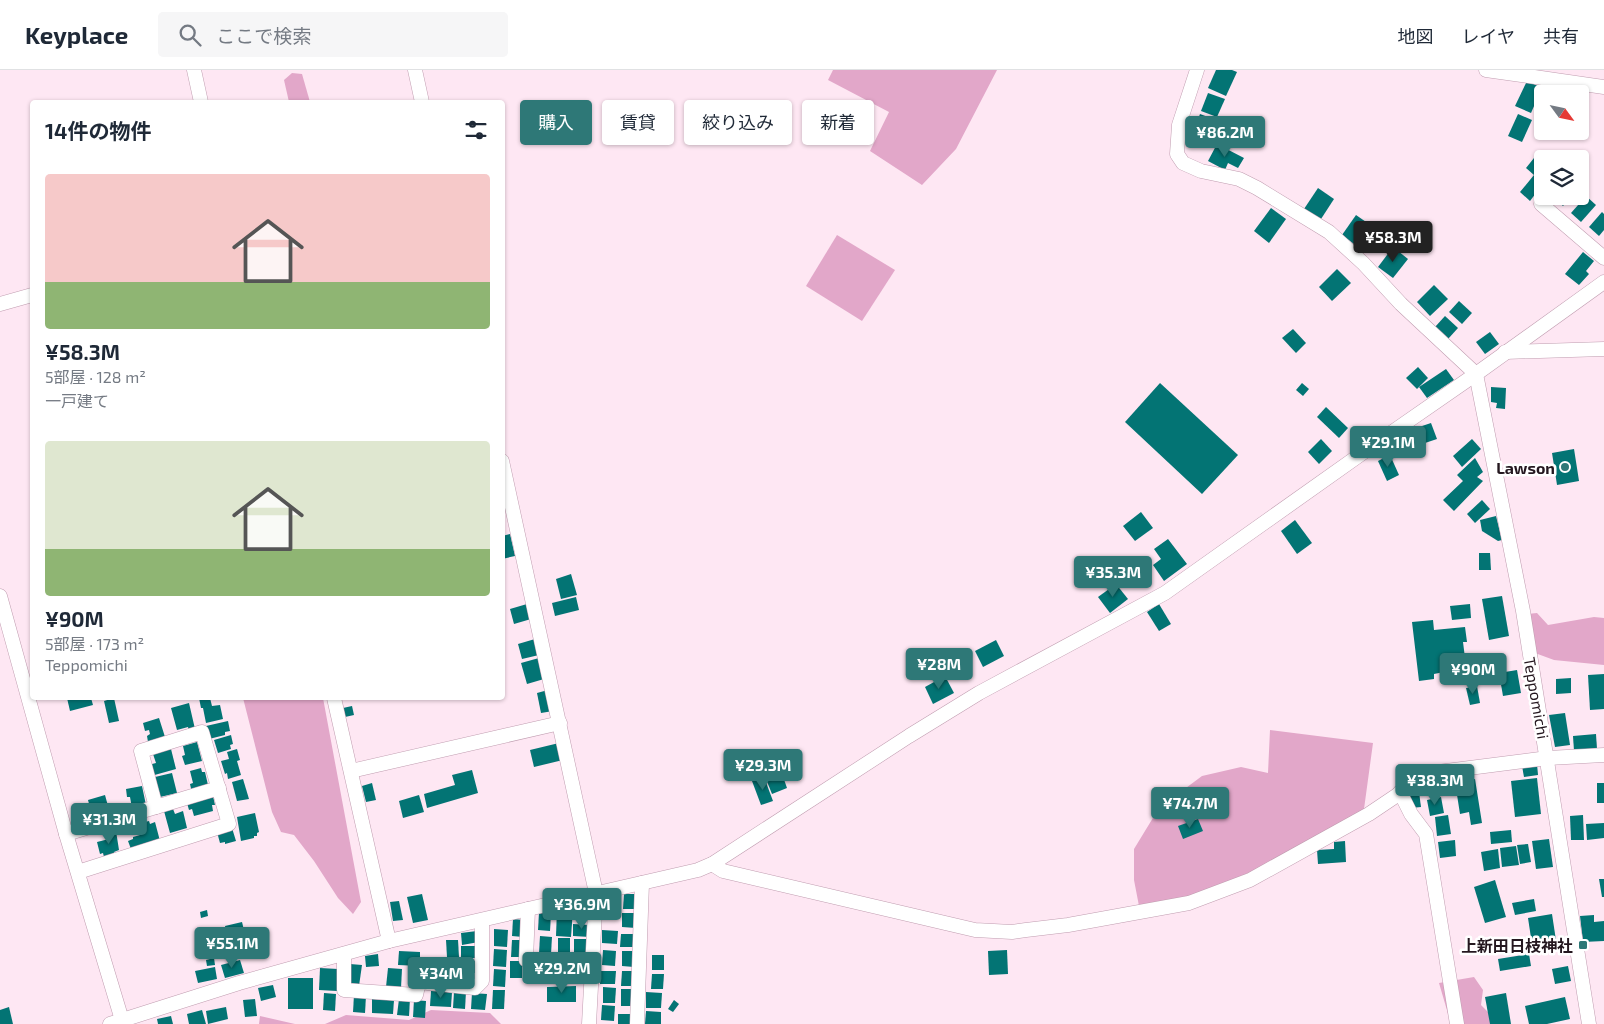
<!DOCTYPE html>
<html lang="ja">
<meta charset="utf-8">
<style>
:root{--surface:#fff;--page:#f6f6f7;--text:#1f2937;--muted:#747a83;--line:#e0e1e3;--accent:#2e7877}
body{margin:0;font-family:"Exo 2","Noto Sans JP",sans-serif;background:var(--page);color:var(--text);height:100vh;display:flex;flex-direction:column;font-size:19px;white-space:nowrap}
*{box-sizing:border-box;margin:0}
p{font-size:16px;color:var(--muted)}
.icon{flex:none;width:28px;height:28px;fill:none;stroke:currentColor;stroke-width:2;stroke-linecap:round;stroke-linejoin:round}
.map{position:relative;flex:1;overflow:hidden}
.sheet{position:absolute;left:30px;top:30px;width:475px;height:600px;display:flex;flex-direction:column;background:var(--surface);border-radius:5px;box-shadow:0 1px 4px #0004}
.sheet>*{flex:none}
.hud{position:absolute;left:520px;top:30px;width:475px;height:45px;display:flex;gap:10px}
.needle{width:32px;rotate:123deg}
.buttons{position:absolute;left:1534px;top:15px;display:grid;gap:10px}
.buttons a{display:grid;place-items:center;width:55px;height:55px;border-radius:5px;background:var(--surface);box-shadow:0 1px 4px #0004;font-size:25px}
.price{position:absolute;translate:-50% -42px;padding:0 11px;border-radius:5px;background:var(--accent);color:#fff;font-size:16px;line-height:32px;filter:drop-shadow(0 1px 2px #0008)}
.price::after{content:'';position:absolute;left:50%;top:30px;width:15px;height:11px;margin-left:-8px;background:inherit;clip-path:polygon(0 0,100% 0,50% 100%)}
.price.current{background:#222;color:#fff}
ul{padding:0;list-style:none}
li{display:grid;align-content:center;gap:10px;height:265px;padding:0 15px}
li span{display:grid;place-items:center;height:155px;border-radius:5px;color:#555}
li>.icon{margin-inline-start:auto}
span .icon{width:90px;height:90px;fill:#fffc;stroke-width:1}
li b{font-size:21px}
h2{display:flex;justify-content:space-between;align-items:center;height:60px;padding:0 15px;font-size:21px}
.chip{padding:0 18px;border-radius:5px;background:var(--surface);box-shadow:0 1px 4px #0004;font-size:18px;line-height:45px}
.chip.current{background:var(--accent);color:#fff}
header{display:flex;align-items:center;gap:30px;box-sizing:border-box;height:70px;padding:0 25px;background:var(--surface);border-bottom:1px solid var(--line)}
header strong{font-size:24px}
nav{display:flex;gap:28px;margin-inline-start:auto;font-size:18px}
.search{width:350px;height:45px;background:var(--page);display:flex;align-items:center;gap:12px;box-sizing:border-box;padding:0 18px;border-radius:5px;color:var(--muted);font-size:19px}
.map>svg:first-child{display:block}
</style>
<header>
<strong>Keyplace</strong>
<div class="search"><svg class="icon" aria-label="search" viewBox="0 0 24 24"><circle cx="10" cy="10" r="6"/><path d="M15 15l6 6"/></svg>ここで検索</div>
<nav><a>地図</a><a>レイヤ</a><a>共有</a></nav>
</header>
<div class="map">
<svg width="1604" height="954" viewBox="0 0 1604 954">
<rect width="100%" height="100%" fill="#fee7f3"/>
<g fill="#e2a7c9">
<polygon points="833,0 997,0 956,79 922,115 870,81 889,42 828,10"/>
<polygon points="292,3 302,4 310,32 289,32 284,10"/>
<polygon points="837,165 895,200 862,251 806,216"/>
<polygon points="1537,543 1548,555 1594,547 1604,548 1604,595 1554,590 1535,583 1527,544"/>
<polygon points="241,628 323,628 361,832 353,844 338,828 314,791 294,765 281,762 272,742 243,628"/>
<path d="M1270,660L1373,673L1364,739C1311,773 1249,807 1188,826C1173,831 1155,833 1139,836L1134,810V779L1159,738L1202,706L1241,697L1268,703Z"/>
<polygon points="1474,907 1483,920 1481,935 1500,954 1451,954 1439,913"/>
<polygon points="431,940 490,943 501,954 325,954 346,945 409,950"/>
<polygon points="260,946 295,954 259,954"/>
</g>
<g fill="#037474">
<polygon points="1216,0 1232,0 1237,2 1226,26 1208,18"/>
<polygon points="1527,11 1542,18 1531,43 1515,36"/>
<polygon points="1208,23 1225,29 1217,47 1201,41"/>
<polygon points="761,41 771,48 761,64 751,58"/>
<polygon points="1200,44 1216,50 1209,68 1193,62"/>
<polygon points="1518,44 1532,50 1522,72 1508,66"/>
<polygon points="1217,74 1244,88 1238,98 1228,93 1225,100 1208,91"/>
<polygon points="1534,88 1542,95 1542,115 1530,131 1520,122 1534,105 1526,98"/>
<polygon points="1318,118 1334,129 1321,149 1304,139"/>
<polygon points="1552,126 1572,126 1563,136"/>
<polygon points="1586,126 1596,135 1581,152 1571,143"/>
<polygon points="1271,138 1286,149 1269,173 1254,161"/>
<polygon points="1602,142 1604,144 1604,160 1599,166 1589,157"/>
<polygon points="1356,145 1369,154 1354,174 1342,165"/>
<polygon points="1393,177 1408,189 1393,208 1378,197"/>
<polygon points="1583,182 1594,191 1586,201 1589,204 1579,215 1565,204"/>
<polygon points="1337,199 1351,213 1332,231 1319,217"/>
<polygon points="1434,215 1448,229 1430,246 1417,232"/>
<polygon points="1459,231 1472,243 1462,254 1449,242"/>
<polygon points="1445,246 1458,258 1448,269 1435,257"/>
<polygon points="1293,259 1306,273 1296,283 1282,268"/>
<polygon points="1490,262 1499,274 1485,284 1476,272"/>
<polygon points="1418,297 1428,308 1417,319 1406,308"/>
<polygon points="1446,299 1454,310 1427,328 1419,317"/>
<polygon points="1160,313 1238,385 1202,424 1125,352"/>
<polygon points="1302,313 1309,319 1303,326 1296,320"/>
<polygon points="1491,317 1506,318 1505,339 1496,338 1497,333 1491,332"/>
<polygon points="1326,337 1348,358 1339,368 1317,347"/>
<polygon points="1431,353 1437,369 1422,374 1416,358"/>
<polygon points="1321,369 1332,381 1319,394 1308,382"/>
<polygon points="1472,369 1481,379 1462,397 1453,386"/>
<polygon points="1574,379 1579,411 1557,415 1552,383"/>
<polygon points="1390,385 1399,405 1387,411 1378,391"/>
<polygon points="1475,388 1483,402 1477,407 1483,411 1454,441 1443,430 1463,411 1457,405"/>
<polygon points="1482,430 1490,439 1475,453 1467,444"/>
<polygon points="1141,442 1153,458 1135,471 1123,456"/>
<polygon points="1496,446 1502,470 1498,471 1482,461 1480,450"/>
<polygon points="1295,450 1312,473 1297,484 1281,461"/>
<polygon points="510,464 515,486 502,489 502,466"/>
<polygon points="1168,469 1187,494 1164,511 1153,495 1161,489 1154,479"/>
<polygon points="1479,483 1490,483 1491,500 1479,500"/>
<polygon points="571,504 577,525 561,529 556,509"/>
<polygon points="1116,514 1128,529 1110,543 1098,527"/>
<polygon points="1502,526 1509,566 1489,570 1482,529"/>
<polygon points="576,527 579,540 555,546 552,533"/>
<polygon points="527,534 531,549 514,554 510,539"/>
<polygon points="1159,534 1171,554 1159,561 1147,542"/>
<polygon points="1470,534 1471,548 1452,550 1450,536"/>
<polygon points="1433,550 1434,560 1465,557 1467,572 1463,572 1465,588 1442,590 1444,602 1434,604 1434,609 1419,611 1412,552"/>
<polygon points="535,569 539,585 522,589 518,574"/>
<polygon points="996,570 1004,586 983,597 975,581"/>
<polygon points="539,588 544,609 527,614 521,593"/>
<polygon points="1517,600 1521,623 1503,626 1499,603"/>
<polygon points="1604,604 1604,639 1590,640 1588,605"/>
<polygon points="945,606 954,623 933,634 925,617"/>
<polygon points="1571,608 1571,623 1556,624 1556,609"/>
<polygon points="1477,616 1480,633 1470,635 1466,618"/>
<polygon points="548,620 553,641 541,643 537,623"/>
<polygon points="67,628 91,628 93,635 70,641"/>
<polygon points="114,628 119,651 109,653 104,631"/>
<polygon points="199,628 210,628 212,636 220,635 223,649 206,653 203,638 201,638"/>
<polygon points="189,633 195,659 189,661 188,657 177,660 171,638"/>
<polygon points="352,636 354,645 345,647 343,638"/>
<polygon points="1565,643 1570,675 1555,677 1549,645"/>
<polygon points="159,648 165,667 148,672 147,666 150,664 149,660 145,661 143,653"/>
<polygon points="228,651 230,661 225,662 225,665 209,669 206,656"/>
<polygon points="1596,664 1597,679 1574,681 1573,666"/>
<polygon points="231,665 233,674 230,675 231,679 218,683 214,670"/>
<polygon points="197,672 202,691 185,695 182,686 185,685 183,676"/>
<polygon points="559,673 563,690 534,697 530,680"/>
<polygon points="171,679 176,699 151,706 148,695 156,693 153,684"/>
<polygon points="237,679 240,690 237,691 241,705 228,709 227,703 225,704 221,691 229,689 227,682"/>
<polygon points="1537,694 1538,705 1524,707 1522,696"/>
<polygon points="201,698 202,702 205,702 208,715 192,723 190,714 193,713 190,701"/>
<polygon points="780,698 787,718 772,724 764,704"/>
<polygon points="472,700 478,723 427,738 424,724 455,715 452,705"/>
<polygon points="172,703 177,723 160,727 155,707"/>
<polygon points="764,707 773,731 761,735 752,711"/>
<polygon points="1537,708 1541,744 1515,747 1511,711"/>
<polygon points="243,709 249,729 237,731 232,712"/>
<polygon points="1475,709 1482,753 1471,755 1469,742 1460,744 1455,712"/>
<polygon points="372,713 376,730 366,732 362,716"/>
<rect x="1597" y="713" width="7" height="20"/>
<polygon points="142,716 146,735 132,738 130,727 127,727 126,719"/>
<polygon points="1419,722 1421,737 1411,738 1409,723"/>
<polygon points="105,725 111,747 94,752 88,730"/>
<polygon points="419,725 424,742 403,748 399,731"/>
<polygon points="213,726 215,735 212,735 213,741 194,746 192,739 189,740 187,733"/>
<polygon points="1441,727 1444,743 1430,746 1427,730"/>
<polygon points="173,739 175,744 183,741 187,758 170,763 164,741"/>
<polygon points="255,743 259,762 257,763 257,766 254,766 254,768 241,771 237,747"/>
<polygon points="1448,745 1451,764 1437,766 1435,747"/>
<polygon points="1583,745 1584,770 1571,770 1570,746"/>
<polygon points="1198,749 1203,761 1183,769 1178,756"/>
<polygon points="149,751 150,754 155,752 160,771 131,779 128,771 133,769 133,767 140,765 137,754"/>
<polygon points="1604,753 1604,768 1587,770 1586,754"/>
<polygon points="232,758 236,771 225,774 225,772 220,773 217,762"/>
<polygon points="1511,760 1512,772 1491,774 1490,762"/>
<polygon points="116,761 119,780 114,782 115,785 104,787 103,783 100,784 97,772 109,769 107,763"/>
<polygon points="1549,769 1553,797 1536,799 1532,771"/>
<polygon points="1455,770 1456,786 1440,788 1438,772"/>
<polygon points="1345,771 1346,792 1318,794 1317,780 1334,779 1334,772"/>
<polygon points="1528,774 1531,792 1520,794 1517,775"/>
<polygon points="1516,776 1519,795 1502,797 1500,778"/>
<polygon points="1498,779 1500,798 1484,801 1481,782"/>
<polygon points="1599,809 1604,809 1604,827 1602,827"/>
<polygon points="1495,810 1506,847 1485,853 1474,817"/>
<polygon points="422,824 428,850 413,853 407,827"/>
<polygon points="624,824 638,824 637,839 623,839"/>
<polygon points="1534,829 1536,841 1515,845 1512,833"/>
<polygon points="399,831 403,850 393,851 390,832"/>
<polygon points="577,833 592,833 591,849 576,849"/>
<polygon points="603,833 619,834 618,846 603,846"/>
<polygon points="557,839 573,839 571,867 556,866"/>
<polygon points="207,840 208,846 201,848 200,842"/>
<polygon points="539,843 551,844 550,861 538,860"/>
<polygon points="622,843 636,843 636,858 622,857"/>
<polygon points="1552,844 1557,877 1533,881 1528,848"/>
<polygon points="1594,845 1594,852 1604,851 1604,871 1583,872 1580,846"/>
<polygon points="513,849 524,850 523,867 512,866"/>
<polygon points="242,852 249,881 231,885 225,856"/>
<polygon points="573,854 590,855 590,867 573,866"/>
<polygon points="494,859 508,860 507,877 494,876"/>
<polygon points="602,860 618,861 617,874 602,873"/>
<polygon points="477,861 479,872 462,875 461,863"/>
<polygon points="621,864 636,864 636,877 620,877"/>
<polygon points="540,866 552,867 551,884 539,883"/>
<polygon points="558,868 570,868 570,885 558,884"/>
<rect x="574" y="869" width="12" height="17"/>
<polygon points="446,870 458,870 459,887 447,887"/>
<polygon points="512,870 523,870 523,887 511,887"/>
<rect x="461" y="876" width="17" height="12"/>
<polygon points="494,879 507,880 506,897 493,896"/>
<polygon points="603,880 616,881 615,896 602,895"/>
<polygon points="1007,880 1008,904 989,905 988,881"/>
<polygon points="399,881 420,882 420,896 398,895"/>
<polygon points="622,881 635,881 634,897 622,896"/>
<polygon points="378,884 379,896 366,897 365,886"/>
<polygon points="1529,884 1531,896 1500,901 1498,889"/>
<rect x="652" y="885" width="12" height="15"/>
<polygon points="214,888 215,895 207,896 206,890"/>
<polygon points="432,888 444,889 443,906 431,905"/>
<polygon points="240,890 244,903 225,908 221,895"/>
<rect x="462" y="891" width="17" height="12"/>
<rect x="510" y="891" width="12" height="17"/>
<polygon points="350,894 362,895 359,916 347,914"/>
<rect x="445" y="895" width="15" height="14"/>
<polygon points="528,895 540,895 539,912 527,912"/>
<polygon points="545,895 557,895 556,912 544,912"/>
<polygon points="560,896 572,897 572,913 560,913"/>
<polygon points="1568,896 1571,911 1555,914 1552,899"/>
<polygon points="215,897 217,909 198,913 195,901"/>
<polygon points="577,897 588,897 588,914 576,913"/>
<polygon points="320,898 338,899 337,921 319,920"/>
<polygon points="388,898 402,899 401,918 386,917"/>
<polygon points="494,899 506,900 505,917 493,916"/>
<polygon points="601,901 616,901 615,914 600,914"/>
<polygon points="622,901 634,901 634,916 621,916"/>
<polygon points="652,904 664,904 663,919 651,919"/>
<rect x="288" y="908" width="25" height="31"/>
<polygon points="273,915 276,927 261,931 258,918"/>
<polygon points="576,916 576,932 547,932 547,917"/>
<polygon points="603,917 616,918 615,933 603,933"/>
<polygon points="621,919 633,919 632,936 621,936"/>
<polygon points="493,920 505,920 504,939 492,939"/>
<polygon points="431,921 452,922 451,937 430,936"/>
<polygon points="454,922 466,922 465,939 453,938"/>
<polygon points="646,922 662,923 661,938 646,938"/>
<polygon points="324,923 336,924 335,941 323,940"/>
<polygon points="472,923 487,924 485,940 471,939"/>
<polygon points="1506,923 1511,954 1490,954 1485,927"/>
<polygon points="354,925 366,926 365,943 353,942"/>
<polygon points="1565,927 1570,949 1547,954 1529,954 1525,936"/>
<polygon points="255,929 257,946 245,947 243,930"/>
<polygon points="372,929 394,930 393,944 372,943"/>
<polygon points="399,929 410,929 409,946 397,945"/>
<polygon points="414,930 426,931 425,948 413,947"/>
<polygon points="674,930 679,934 673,942 668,939"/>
<polygon points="602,935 615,936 614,951 601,950"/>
<polygon points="9,937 13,954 0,954 0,940"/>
<polygon points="226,937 228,949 208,954 206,941"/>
<polygon points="202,940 206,954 189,954 187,944"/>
<polygon points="646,941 661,942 661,954 645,954"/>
<rect x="618" y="944" width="15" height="10"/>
<polygon points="171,946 173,954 158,954 157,949"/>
</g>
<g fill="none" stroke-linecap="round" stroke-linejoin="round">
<defs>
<g id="minor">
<polyline points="194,0 201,32"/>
<polyline points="415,0 422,32"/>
<polyline points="1197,0 1179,55 1177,84 1183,93 1201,101 1239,109 1257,118 1329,162 1363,193 1401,234 1476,304"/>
<polyline points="1486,0 1604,17"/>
<polyline points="1541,134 1604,188"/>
<polyline points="0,234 32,225"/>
<polyline points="1505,282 1604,279"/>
<polyline points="1476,304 1523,541 1589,954"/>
<polyline points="502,391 596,823 589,954"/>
<polyline points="0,526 66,764 122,950"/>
<polyline points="334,628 389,871"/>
<polyline points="351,701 560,653"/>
<polyline points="1400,722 1411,744 1426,764 1457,954"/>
<polyline points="66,764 219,718"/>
<polyline points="712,794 723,801 975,860 1012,862 1026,860 1068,855 1189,833 1250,810 1369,744 1430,703 1548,688 1604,685"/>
<polyline points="78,802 229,754 202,662 141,681 156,737"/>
<polyline points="528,839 526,890 593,894"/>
<polyline points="344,884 344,920 416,925 419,912 475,918 482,911 482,851"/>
<polyline points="110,954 239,913 389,871 698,800 712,794 909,666 979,623 1165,523 1378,372 1476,304 1604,212"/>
<polyline points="637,954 642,813"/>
</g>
</defs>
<use href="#minor" stroke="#c09db0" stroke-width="15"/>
<use href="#minor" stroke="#fff" stroke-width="14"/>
</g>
<g fill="#2e7877" stroke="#fff" stroke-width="2">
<circle cx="1565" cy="397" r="5"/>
<rect x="1578" y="870" width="10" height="10" rx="2.5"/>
</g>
<g text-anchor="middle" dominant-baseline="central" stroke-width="5" stroke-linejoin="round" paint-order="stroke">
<g font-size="16" font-weight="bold" fill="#24171f" stroke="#fff" text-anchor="end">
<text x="1555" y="397">Lawson</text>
<text x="1573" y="875">上新田日枝神社</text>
</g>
<g font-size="16" fill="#24171f" stroke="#fff">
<text transform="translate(1537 628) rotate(80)">Teppomichi</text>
</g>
</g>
</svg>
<div class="buttons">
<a><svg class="needle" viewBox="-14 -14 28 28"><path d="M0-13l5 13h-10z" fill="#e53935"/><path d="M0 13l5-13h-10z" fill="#747a83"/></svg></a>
<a><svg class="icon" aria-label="layers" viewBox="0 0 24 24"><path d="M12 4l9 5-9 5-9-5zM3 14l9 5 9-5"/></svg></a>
</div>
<b class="price" style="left:1225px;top:88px">¥86.2M</b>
<b class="price current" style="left:1393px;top:193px">¥58.3M</b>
<b class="price" style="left:1388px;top:398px">¥29.1M</b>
<b class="price" style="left:1113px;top:528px">¥35.3M</b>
<b class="price" style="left:939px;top:620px">¥28M</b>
<b class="price" style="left:1473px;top:625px">¥90M</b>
<b class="price" style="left:763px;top:721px">¥29.3M</b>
<b class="price" style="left:1435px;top:736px">¥38.3M</b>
<b class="price" style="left:1190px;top:759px">¥74.7M</b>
<b class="price" style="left:109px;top:775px">¥31.3M</b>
<b class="price" style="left:582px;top:860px">¥36.9M</b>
<b class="price" style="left:232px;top:899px">¥55.1M</b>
<b class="price" style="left:562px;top:924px">¥29.2M</b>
<b class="price" style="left:441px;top:929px">¥34M</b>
<div class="hud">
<a class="chip current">購入</a>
<a class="chip">賃貸</a>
<a class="chip">絞り込み</a>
<a class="chip">新着</a>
</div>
<section class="sheet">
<h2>14件の物件<svg class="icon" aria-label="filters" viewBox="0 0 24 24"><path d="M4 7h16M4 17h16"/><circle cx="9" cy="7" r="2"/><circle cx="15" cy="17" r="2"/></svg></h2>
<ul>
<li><span style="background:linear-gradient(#f6c9c9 70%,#8fb573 0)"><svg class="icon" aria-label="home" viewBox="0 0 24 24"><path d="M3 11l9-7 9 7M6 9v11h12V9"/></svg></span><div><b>¥58.3M</b><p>5部屋 · 128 m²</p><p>一戸建て</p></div></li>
<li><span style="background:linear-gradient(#dfe7d0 70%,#8fb573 0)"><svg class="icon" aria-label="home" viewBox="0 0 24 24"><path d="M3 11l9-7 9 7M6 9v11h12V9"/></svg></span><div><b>¥90M</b><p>5部屋 · 173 m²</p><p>Teppomichi</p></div></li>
</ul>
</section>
</div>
